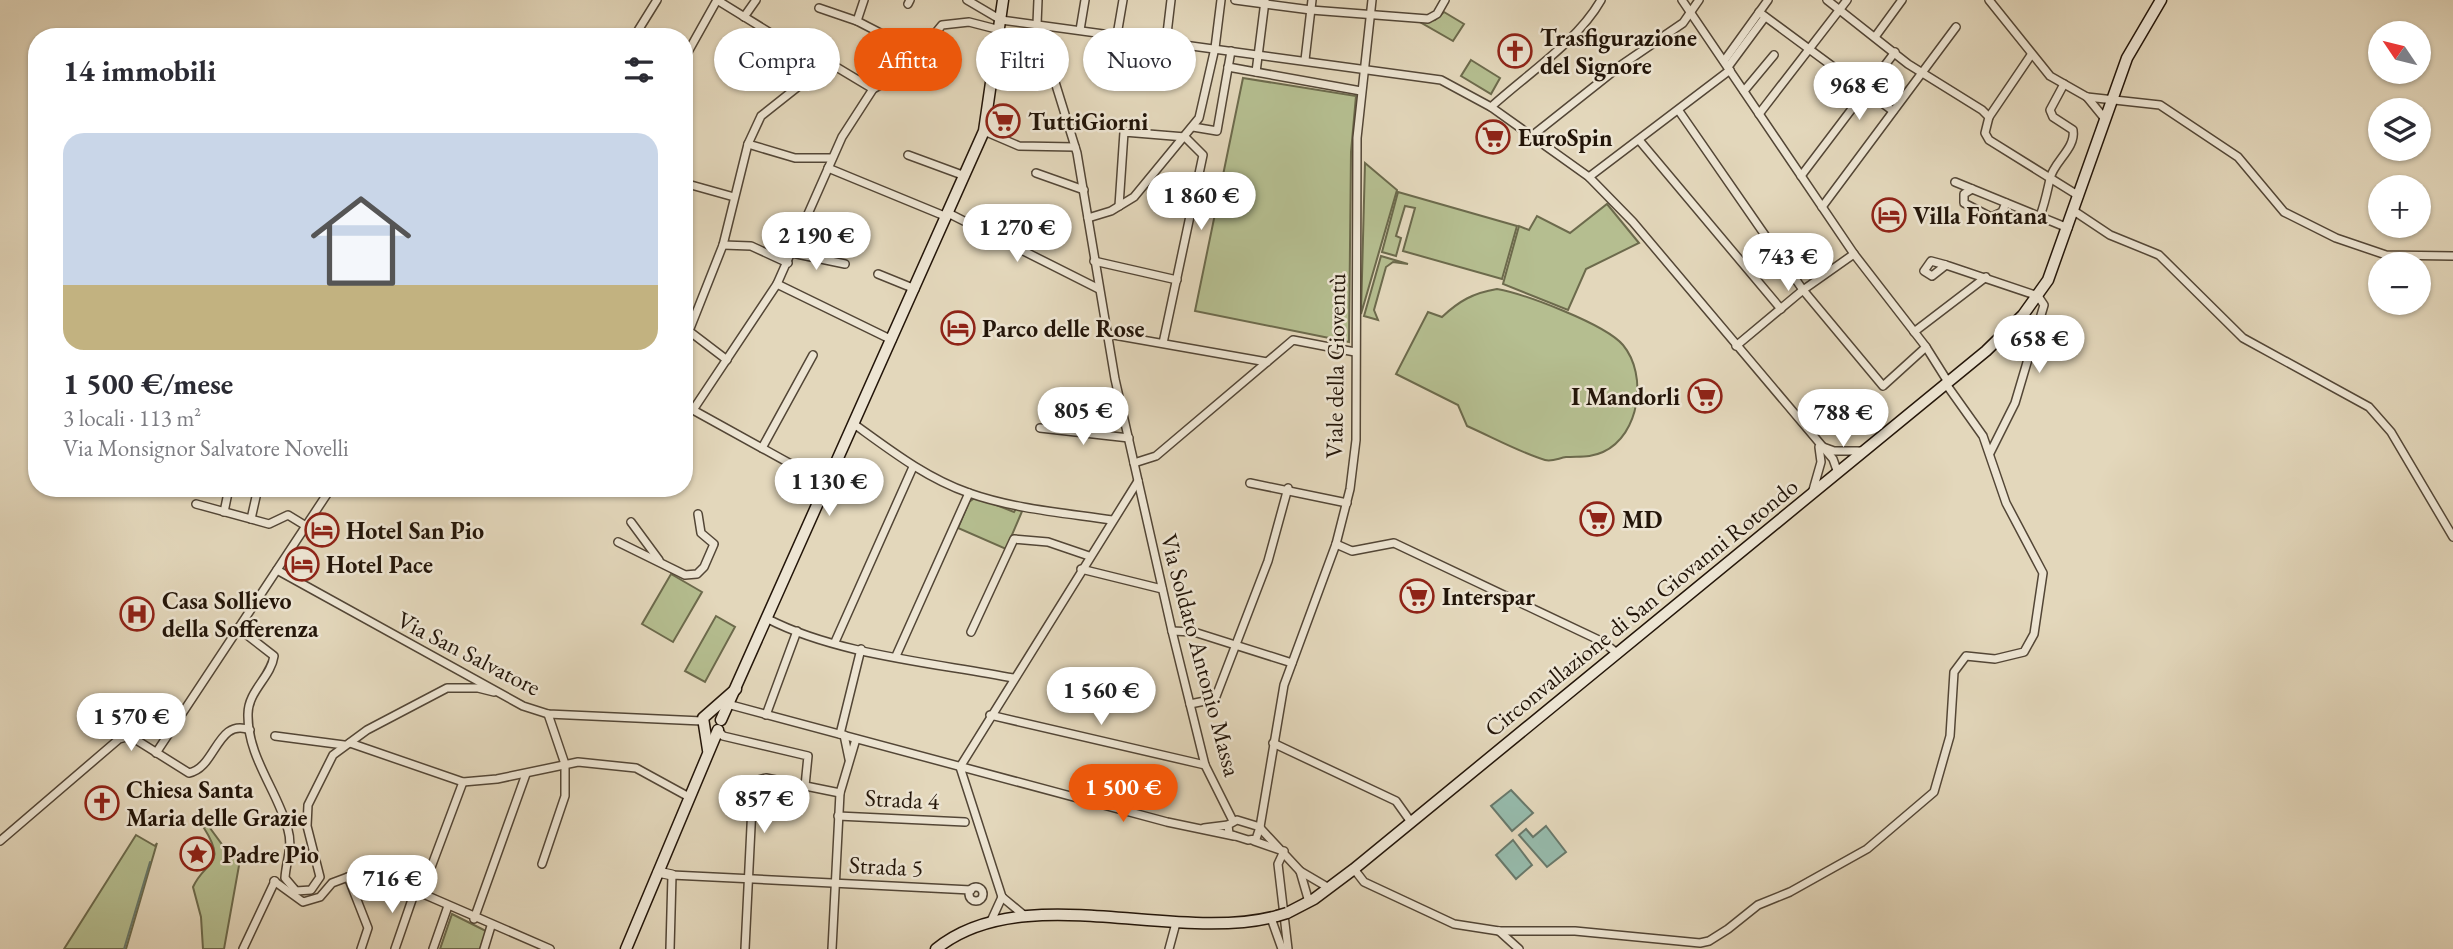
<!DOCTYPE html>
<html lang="it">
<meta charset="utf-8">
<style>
:root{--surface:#fff;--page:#f7f7f7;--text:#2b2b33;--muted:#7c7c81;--accent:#ea580c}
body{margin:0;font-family:"EB Garamond",serif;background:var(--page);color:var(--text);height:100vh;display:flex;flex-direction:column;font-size:26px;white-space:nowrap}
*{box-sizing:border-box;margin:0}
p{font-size:23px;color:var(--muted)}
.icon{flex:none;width:38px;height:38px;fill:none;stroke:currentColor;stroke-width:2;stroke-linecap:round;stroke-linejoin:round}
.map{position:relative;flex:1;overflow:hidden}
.side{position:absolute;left:28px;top:28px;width:665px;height:469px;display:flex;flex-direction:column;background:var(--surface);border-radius:28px;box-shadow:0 2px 5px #0004}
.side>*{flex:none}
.top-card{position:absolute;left:714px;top:28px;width:665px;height:63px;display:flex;gap:14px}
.needle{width:46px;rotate:305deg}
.buttons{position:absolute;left:2368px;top:21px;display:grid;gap:14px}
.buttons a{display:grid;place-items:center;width:63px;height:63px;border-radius:50%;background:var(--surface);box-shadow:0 2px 5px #0004;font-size:35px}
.price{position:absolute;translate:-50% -60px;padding:0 16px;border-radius:24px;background:#fff;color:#222;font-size:23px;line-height:46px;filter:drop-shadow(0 2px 4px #0008)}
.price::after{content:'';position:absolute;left:50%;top:42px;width:21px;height:16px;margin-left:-10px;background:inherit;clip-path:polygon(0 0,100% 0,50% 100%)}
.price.active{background:var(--accent);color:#fff}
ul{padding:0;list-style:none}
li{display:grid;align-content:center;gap:14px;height:371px;padding:0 35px}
li span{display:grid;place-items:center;height:217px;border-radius:21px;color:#555}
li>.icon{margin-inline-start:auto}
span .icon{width:126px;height:126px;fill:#fffc;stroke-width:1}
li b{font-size:30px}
h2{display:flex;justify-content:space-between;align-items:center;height:84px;padding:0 35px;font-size:30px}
.pill{padding:0 24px;border-radius:32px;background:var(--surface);box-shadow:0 2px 5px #0004;font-size:24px;line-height:63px}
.pill.active{background:var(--accent);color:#fff}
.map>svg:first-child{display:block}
</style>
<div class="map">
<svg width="2453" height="949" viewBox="0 0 2453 949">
<rect width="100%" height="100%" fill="#e3d7bb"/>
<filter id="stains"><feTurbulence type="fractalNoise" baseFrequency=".00286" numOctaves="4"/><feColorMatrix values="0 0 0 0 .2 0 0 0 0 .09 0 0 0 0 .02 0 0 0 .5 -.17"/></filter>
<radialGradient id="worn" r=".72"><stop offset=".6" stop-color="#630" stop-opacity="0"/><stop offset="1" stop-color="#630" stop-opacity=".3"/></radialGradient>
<g fill="#b5be90" stroke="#6c6a4c" stroke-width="2">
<polygon points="1444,12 1464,24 1453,41 1420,22 1435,20"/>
<polygon points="1471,60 1500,78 1491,94 1461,76"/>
<polygon points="1243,78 1356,96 1351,152 1349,342 1195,311"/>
<polygon points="1365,163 1397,190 1361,314"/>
<polygon points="1398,192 1517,226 1502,279 1403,251 1415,208 1405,206 1396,236 1401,238 1396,256 1382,252"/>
<polygon points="1607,204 1639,243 1586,269 1568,310 1503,284 1519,226 1529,230 1537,216 1570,233"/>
<polygon points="1381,256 1408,264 1393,262 1386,267 1374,310 1378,320 1364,316"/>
<path d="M1497,289C1525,294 1605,324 1623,345C1648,375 1640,435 1603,452C1590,458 1579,456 1566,457C1559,458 1552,462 1545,460C1519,452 1492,437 1467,426L1458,405L1396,374L1428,312L1442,317C1459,301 1473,293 1497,289Z"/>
<polygon points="976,497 1014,512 1017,507 1023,509 1006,549 958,528 969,502"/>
<polygon points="671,574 702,592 673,642 642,624"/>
<polygon points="716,616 735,627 705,682 685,671"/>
<path d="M207,824L224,847L240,860L224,949H203L201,917L193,887C205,860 228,866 204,828Z"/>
<polygon points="136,835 155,846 157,843 126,949 64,949"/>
<polygon points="452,914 486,931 480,949 440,949"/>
</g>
<g fill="#96baab" stroke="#68786a" stroke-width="2">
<polygon points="1511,790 1533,813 1512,831 1491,806"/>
<polygon points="1546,826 1566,852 1547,867 1519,835 1526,829 1533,837"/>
<polygon points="1513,840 1532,865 1516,879 1496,855"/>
</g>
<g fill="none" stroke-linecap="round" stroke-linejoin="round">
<polyline stroke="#68786a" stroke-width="2" points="124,949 150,862"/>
<defs>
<g id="minor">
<polyline points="717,0 824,66"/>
<polyline points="967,0 1001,20 1441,80 1491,107 1589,177 1633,222 1833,459 1838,473"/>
<polyline points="1038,0 1037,24 1077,153 1115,379 1172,631 1205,765 1233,821"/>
<polyline points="1235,0 1311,10 1428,19 1437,14 1445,0"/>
<polyline points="1682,0 1854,254 1926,347 1948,382"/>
<polyline points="1827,0 1908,64 1982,110 1989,117 1985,133 1989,140 2079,196"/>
<polyline points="1989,0 2050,76 2087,97 2160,105 2238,157 2284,212 2336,238 2386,255 2453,256"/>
<polyline points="908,4 910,0"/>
<polyline points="819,8 857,21 919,53 942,25 969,22 1000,30"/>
<polyline points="1759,12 1893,111"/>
<polyline points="744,17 756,0"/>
<polyline points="857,21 864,0"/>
<polyline points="1080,30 1085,0"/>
<polyline points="1117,35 1123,0"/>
<polyline points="634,37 657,0"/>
<polyline points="1875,37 1902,0"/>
<polyline points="1166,42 1171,0"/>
<polyline points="684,59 717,0"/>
<polyline points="1305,60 1312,0"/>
<polyline points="1724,61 1768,0"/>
<polyline points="1228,67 1361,91"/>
<polyline points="1728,67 1765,17"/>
<polyline points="1256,72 1265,1"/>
<polyline points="1744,91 1774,55"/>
<polyline points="2087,97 2105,119"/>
<path d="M1491,107C1526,75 1578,41 1601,0"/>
<polyline points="1679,111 1803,290 1883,386 1926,347"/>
<polyline points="1759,114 1847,0"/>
<polyline points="1989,117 2031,55"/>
<polyline points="1193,127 1217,131 1231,51"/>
<polyline points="984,131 1019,146 1075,147"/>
<polyline points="1533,135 1620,66 1683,23 1699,0"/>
<polyline points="1639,140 1781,309"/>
<polyline points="748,144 795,158 832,158"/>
<polyline points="908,155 965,176"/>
<polyline points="828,168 947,217"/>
<polyline points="1036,173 1084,190"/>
<polyline points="1801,176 1895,52"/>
<polyline points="1589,177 1730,70"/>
<polyline points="1955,182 2068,228"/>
<polyline points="684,183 734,197"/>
<polyline points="1972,189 1964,194 1964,203 1991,217 2002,212 2006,203"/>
<polyline points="1119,206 1124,132 1185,137 1203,155 1163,343"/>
<polyline points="1822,207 1956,27"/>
<polyline points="2074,211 2110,235 2159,255 2243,338 2369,407 2391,432 2453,537"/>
<polyline points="948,213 1099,289"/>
<path d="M2040,216C2045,203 2047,192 2050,179C2053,162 2076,149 2073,130L2053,117L2050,110L2064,84"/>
<polyline points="1088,218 1111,211 1134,197 1199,118 1215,48 1221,0"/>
<polyline points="723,245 751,246 788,263"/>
<polyline points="792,253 845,264"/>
<polyline points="1094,261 1177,280"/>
<polyline points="1946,265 1932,276 1924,271 1931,261 1946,265 2038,296 2044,305 2015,403 1990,453"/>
<polyline points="878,274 915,289"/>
<polyline points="777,284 892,340"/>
<polyline points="1914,332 1986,277"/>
<polyline points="1108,334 1267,362"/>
<polyline points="1736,346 1803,290 1854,254"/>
<polyline points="727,360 689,331 723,245 748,144 761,116 824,66 838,68 873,89"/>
<polyline points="684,405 827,484"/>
<polyline points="693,410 777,284 842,137 873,89 904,72 919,53"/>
<path d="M854,424C890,450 926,478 969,493C1014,509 1065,513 1112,520"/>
<polyline points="1040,428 1129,438"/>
<polyline points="1823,447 1834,451 1863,451"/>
<polyline points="762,448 813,355"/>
<polyline points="1134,463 1156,456 1293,340 1355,352"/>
<polyline points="1250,483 1347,503"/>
<polyline points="1813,490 1821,462 1819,447"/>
<polyline points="196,504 269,524 288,515 306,526"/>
<polyline points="224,512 229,488"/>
<polyline points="251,519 258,488"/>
<polyline points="631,522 659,560"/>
<polyline points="618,542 685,575 697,574 704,567 714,544 701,533 698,514"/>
<polyline points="1336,544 1352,551 1394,543 1603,642 1618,654"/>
<polyline points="1081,569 1162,589"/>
<polyline points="277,570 523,706 548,714 702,721"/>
<path d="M768,619C838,655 936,663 1013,678"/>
<path d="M238,628L274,656C271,677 248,691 248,714C247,757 278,791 288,830C293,847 286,861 285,878L296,891L311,890L320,877L307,826L308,805L333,755L367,730L447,688H478L494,692"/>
<polyline points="1172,631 1194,632 1292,663"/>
<polyline points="971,632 1014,539 1048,542 1089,556"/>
<polyline points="835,642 913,467"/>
<polyline points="896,656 969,493"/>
<polyline points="1190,704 1215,699 1268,561 1288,488"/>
<polyline points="731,705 1167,822 1234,836"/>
<polyline points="766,715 797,631"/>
<polyline points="990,715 1205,765"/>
<polyline points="718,730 723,736 808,756 805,786"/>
<polyline points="840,734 861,649"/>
<polyline points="844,735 849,759"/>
<polyline points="275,736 344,745"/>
<polyline points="350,743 463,782 497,779 578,762 636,768 689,797"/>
<polyline points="1273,743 1396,801 1411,822"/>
<polyline points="156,753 331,488"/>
<polyline points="838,816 965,822"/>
<polygon points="1237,820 1260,827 1256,839 1248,840 1229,834 1228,825"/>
<polyline points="1260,827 1284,685 1336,544 1350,489 1356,440 1357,138 1372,0"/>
<polyline points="1204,828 1228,825"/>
<polyline points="1261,829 1300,871 1329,888"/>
<path d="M0,841L119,739L130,736L189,773C216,768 217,717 250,730"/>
<polyline points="1254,841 1280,850"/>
<polyline points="1284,851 1278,864 1288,949"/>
<polyline points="542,864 565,796 565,764 548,714"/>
<polyline points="1354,869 1364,882 1454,924 1499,931 1575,931 1700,943 1709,941 1728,929 1758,905 1790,892 1867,849 1934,792 1950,736 1954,672 1966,656 1995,659 2024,652 2034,634 2043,573 2006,503 1983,436 1946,384"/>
<polyline points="1300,871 1309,902"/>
<polyline points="348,877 368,928 361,949"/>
<polyline points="274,881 303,902 320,897 332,883 348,877 384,877 550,949"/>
<circle cx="976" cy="894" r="7"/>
<polyline points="421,894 463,782"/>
<polyline points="1002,897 960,767 1138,481"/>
<polyline points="1002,897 1025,916"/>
<polyline points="1271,918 1282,949"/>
<polyline points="474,919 526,774"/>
<polyline points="991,921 1002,897"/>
<polyline points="1499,931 1519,949"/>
<polyline points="243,949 275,881"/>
<polyline points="395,949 415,891"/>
<polyline points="433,949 448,906"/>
<polyline points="484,949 491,926"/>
<polyline points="670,949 672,875 971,890"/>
<polyline points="745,949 753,786 758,780 766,778 840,793"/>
<polyline points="832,949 840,793 856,739"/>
<polyline points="1169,949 1176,923"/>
</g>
<polyline id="tertiary" points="658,872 672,875"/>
<g id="secondary">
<polyline points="721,720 984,131 1003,0"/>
<polyline points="708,750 703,718 736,689"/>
<polyline points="1287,913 1314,899 1354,869 1986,351 2023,315 2048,280 2127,58 2161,0"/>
<polyline points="626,949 718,730"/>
<path d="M936,949C1023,878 1174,944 1277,916"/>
</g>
</defs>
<use href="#minor" stroke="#534636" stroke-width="10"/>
<use href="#tertiary" stroke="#534636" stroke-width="11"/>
<use href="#secondary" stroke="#231509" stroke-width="13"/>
<use href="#minor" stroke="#ede5d3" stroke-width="7"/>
<use href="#tertiary" stroke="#ede5d3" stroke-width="9"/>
<use href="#secondary" stroke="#ede5d3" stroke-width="10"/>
<defs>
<polyline id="secondary-bridge" points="1277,916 1287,913"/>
</defs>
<use href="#secondary-bridge" stroke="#231509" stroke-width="13" stroke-linecap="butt"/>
<use href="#secondary-bridge" stroke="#ede5d3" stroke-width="10"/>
</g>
<defs>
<symbol id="church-ring" viewBox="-11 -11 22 22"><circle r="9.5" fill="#ede5d3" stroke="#8f2418" stroke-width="1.5"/><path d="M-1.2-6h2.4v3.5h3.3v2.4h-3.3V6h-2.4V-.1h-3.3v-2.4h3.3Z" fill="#8f2418"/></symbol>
<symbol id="supermarket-ring" viewBox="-11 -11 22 22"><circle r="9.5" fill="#ede5d3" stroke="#8f2418" stroke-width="1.5"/><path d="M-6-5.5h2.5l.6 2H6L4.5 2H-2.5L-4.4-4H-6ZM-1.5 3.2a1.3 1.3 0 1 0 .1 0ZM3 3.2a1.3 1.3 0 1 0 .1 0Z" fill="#8f2418"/></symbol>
<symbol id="hotel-ring" viewBox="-11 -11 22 22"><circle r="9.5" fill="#ede5d3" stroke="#8f2418" stroke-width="1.5"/><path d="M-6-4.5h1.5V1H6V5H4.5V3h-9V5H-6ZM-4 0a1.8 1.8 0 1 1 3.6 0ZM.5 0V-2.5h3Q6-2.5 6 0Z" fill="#8f2418"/></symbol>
<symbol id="hospital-ring" viewBox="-11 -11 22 22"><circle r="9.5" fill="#ede5d3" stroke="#8f2418" stroke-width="1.5"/><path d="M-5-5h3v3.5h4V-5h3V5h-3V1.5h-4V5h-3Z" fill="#8f2418"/></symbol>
<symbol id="sight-ring" viewBox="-11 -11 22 22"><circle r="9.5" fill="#ede5d3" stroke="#8f2418" stroke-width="1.5"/><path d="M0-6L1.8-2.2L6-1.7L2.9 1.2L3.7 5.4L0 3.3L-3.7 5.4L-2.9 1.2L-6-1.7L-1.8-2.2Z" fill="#8f2418"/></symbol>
</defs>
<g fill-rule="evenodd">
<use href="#church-ring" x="1496" y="32" width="38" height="38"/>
<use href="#supermarket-ring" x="984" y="102" width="38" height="38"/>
<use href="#supermarket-ring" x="1474" y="118" width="38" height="38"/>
<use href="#hotel-ring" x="1870" y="196" width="38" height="38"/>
<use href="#hotel-ring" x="939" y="309" width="38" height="38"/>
<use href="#supermarket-ring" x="1686" y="377" width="38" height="38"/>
<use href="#supermarket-ring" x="1578" y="500" width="38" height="38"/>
<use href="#hotel-ring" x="303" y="511" width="38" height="38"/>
<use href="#hotel-ring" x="283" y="545" width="38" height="38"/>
<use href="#supermarket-ring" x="1398" y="577" width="38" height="38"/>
<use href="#hospital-ring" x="118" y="595" width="38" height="38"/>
<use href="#church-ring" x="83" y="784" width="38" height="38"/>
<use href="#sight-ring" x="178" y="835" width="38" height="38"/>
</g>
<g text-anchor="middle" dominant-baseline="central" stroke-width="5" stroke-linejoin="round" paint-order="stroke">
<g font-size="24" font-weight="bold" fill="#231509" stroke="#ede5d3" text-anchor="start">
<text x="1540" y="37">Trasfigurazione<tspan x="1540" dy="28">del Signore</tspan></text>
<text x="1028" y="121">TuttiGiorni</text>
<text x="1518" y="137">EuroSpin</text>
<text x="1913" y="215">Villa Fontana</text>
<text x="982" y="328">Parco delle Rose</text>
<text x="1680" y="396" text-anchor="end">I Mandorli</text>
<text x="1622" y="519">MD</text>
<text x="346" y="530">Hotel San Pio</text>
<text x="326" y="564">Hotel Pace</text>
<text x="1442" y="596">Interspar</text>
<text x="162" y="600">Casa Sollievo<tspan x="162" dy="28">della Sofferenza</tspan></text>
<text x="126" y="789">Chiesa Santa<tspan x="126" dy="28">Maria delle Grazie</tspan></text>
<text x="222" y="854">Padre Pio</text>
</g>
<g font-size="24" fill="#231509" stroke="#ede5d3">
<text transform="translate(1335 366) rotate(-89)">Viale della Gioventù</text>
<text transform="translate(1641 607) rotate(-39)">Circonvallazione di San Giovanni Rotondo</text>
<text transform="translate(469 653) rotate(27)">Via San Salvatore</text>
<text transform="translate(1201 655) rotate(75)">Via Soldato Antonio Massa</text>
<text transform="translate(902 799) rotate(3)">Strada 4</text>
<text transform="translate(886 866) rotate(3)">Strada 5</text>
</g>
</g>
<rect width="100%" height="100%" filter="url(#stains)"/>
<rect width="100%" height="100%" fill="url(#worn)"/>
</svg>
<div class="buttons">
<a><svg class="needle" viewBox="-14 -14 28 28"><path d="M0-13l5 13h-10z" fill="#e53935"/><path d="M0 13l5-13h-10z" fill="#7c7c81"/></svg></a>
<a><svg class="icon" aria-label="layers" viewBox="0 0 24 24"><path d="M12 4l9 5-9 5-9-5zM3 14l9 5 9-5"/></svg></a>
<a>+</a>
<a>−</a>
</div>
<b class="price" style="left:1859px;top:122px">968 €</b>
<b class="price" style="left:1201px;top:232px">1 860 €</b>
<b class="price" style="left:1017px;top:264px">1 270 €</b>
<b class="price" style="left:816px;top:272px">2 190 €</b>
<b class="price" style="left:1788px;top:293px">743 €</b>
<b class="price" style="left:2039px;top:375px">658 €</b>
<b class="price" style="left:1083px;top:447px">805 €</b>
<b class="price" style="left:1843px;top:449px">788 €</b>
<b class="price" style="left:829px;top:518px">1 130 €</b>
<b class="price" style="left:1101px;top:727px">1 560 €</b>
<b class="price" style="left:131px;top:753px">1 570 €</b>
<b class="price active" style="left:1123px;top:824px">1 500 €</b>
<b class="price" style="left:764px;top:835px">857 €</b>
<b class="price" style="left:392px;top:915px">716 €</b>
<div class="top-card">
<a class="pill">Compra</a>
<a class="pill active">Affitta</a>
<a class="pill">Filtri</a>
<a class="pill">Nuovo</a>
</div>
<section class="side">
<h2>14 immobili<svg class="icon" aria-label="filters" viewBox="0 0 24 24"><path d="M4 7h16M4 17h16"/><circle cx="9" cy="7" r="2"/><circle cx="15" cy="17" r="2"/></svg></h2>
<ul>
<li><span style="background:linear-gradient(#c9d6e8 70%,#c2b280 0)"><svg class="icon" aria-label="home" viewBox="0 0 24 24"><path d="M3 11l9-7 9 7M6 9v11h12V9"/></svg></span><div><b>1 500 €/mese</b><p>3 locali · 113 m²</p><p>Via Monsignor Salvatore Novelli</p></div></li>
</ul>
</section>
</div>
